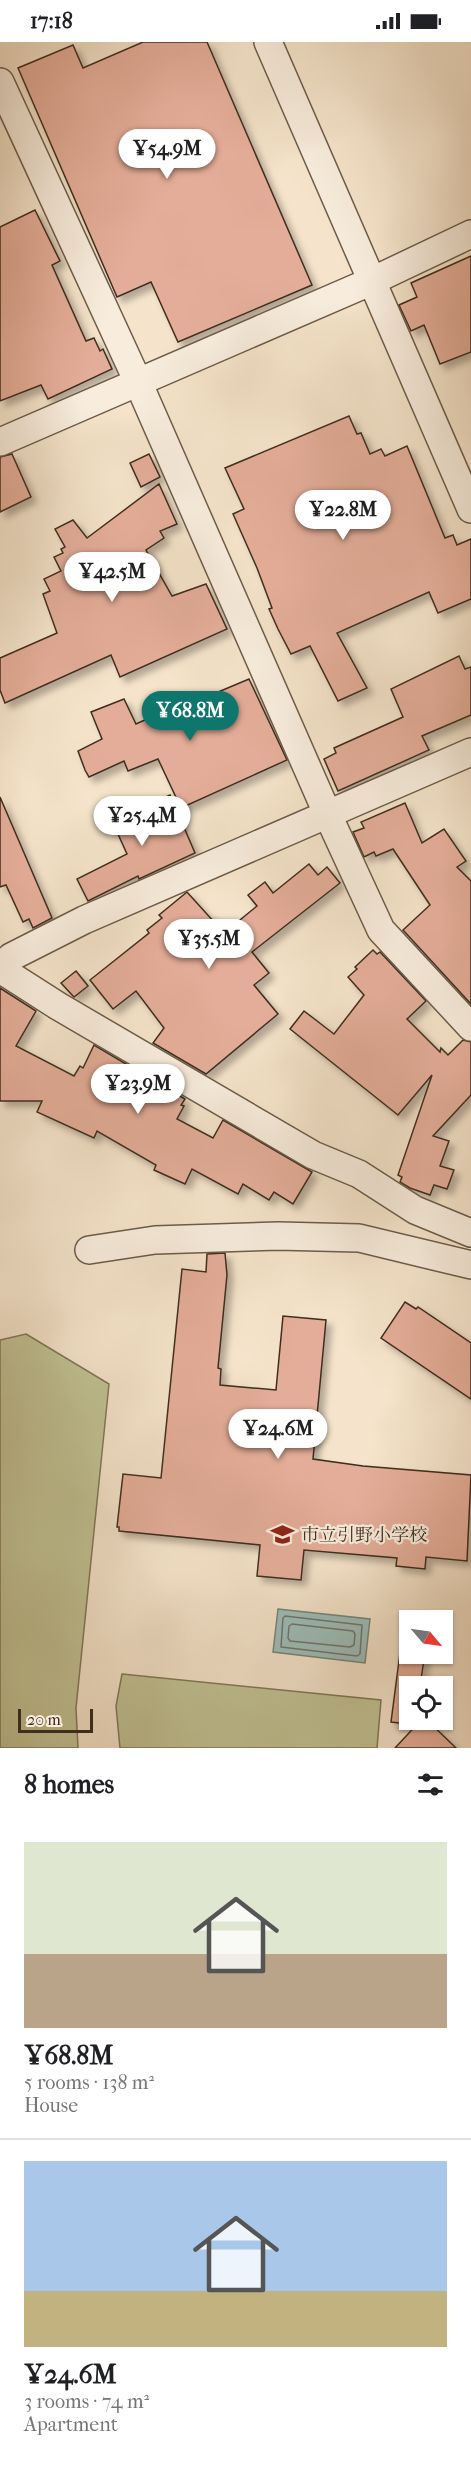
<!DOCTYPE html>
<meta charset="utf-8">
<style>
:root{--surface:#fff;--page:#f6f6f6;--text:#202124;--muted:#757577;--line:#e0e0e0;--accent:#0f766e}
body{margin:0;font-family:"IM FELL French Canon","Noto Serif JP",serif;background:var(--page);color:var(--text);height:100vh;display:flex;flex-direction:column;font-size:22px;white-space:nowrap}
*{box-sizing:border-box;margin:0}
p{font-size:20px;color:var(--muted)}
.icon{flex:none;width:33px;height:33px;fill:none;stroke:currentColor;stroke-width:2;stroke-linecap:round;stroke-linejoin:round}
.map{position:relative;height:1706px;overflow:hidden}
.side{display:flex;flex-direction:column;background:var(--surface);flex:1}
.side>*{flex:none}
.needle{width:39px;rotate:119deg}
.buttons{position:absolute;left:399px;top:1568px;display:grid;gap:12px}
.buttons a{display:grid;place-items:center;width:54px;height:54px;border-radius:0px;background:var(--surface);box-shadow:0 2px 4px #0004;font-size:30px}
.scale{position:absolute;left:18px;bottom:15px;width:75px;box-sizing:border-box;padding-left:6px;border:3px solid #3f2e1e;border-top:0;font-size:16px;line-height:21px;white-space:nowrap;color:#3f2e1e;-webkit-text-stroke:4px #f8eddd;paint-order:stroke}
.price{position:absolute;translate:-50% -51px;padding:0 14px;border-radius:21px;background:#fff;color:#222;font-size:20px;line-height:39px;filter:drop-shadow(0 2px 3px #0008)}
.price::after{content:'';position:absolute;left:50%;top:36px;width:18px;height:14px;margin-left:-9px;background:inherit;clip-path:polygon(0 0,100% 0,50% 100%)}
.price.on{background:var(--accent);color:#fff}
ul{padding:0;list-style:none}
li{display:grid;align-content:center;gap:12px;height:318px;padding:0 24px}
li+li{border-top:2px solid var(--line)}
li span{display:grid;place-items:center;height:186px;border-radius:0px;color:#555}
li>.icon{margin-inline-start:auto}
span .icon{width:108px;height:108px;fill:#fffc;stroke-width:1}
li b{font-size:26px}
h2{display:flex;justify-content:space-between;align-items:center;height:72px;padding:0 24px;font-size:26px}
.status{display:flex;justify-content:space-between;align-items:center;height:42px;padding:0 30px;background:var(--surface);direction:ltr}
.status svg{height:16px;fill:currentColor}
.map>svg:first-child{display:block}
</style>
<div class="status"><b>17:18</b><svg viewBox="0 0 49 12"><path d="M0 12V9h3v3zM5 12V6h3v6zM10 12V3h3v9zM15 12V0h3v12zM26 1h20v11H26zM47 4h2v5h-2z"/></svg></div>
<div class="map">
<svg width="471" height="1706" viewBox="0 0 471 1706">
<defs>
<filter id="shadow"><feDropShadow dx="5.5" dy="5.5" stdDeviation="3" flood-color="#0004"/></filter>
</defs>
<rect width="100%" height="100%" fill="#f5e4cb"/>
<filter id="stains"><feTurbulence type="fractalNoise" baseFrequency=".00333" numOctaves="4"/><feColorMatrix values="0 0 0 0 .2 0 0 0 0 .09 0 0 0 0 .02 0 0 0 .5 -.17"/></filter>
<radialGradient id="worn" r=".72"><stop offset=".6" stop-color="#630" stop-opacity="0"/><stop offset="1" stop-color="#630" stop-opacity=".3"/></radialGradient>
<g fill="#c1c294" stroke="#807859" stroke-width="1.5">
<polygon points="26,1292 109,1342 76,1666 78,1706 0,1706 0,1298"/>
<polygon points="122,1632 381,1658 377,1706 120,1706 116,1664"/>
</g>
<polygon fill="#9dbebb" stroke="#77847c" stroke-width="1.5" points="278,1567 370,1577 365,1621 273,1610"/>
<g fill="none" stroke-linecap="round" stroke-linejoin="round">
<g stroke="#6e766c" stroke-width="1.5">
<polygon points="285,1574 362,1583 360,1612 357,1614 281,1605 283,1576"/>
<polygon points="292,1582 353,1589 355,1592 354,1603 350,1605 290,1599 288,1596 289,1584"/>
</g>
</g>
<g fill="#e4ad99" stroke="#3f2e1e" stroke-width="1.5" filter="url(#shadow)">
<polygon points="143,0 207,0 312,243 178,300 151,240 117,255 18,26 73,3 83,26"/>
<polygon points="35,168 60,219 52,223 86,299 94,296 100,309 103,307 112,327 48,357 41,343 0,359 0,185"/>
<polygon points="471,214 471,310 440,322 424,283 411,289 399,263 417,255 411,241"/>
<polygon points="349,374 357,392 361,391 370,412 381,407 385,414 407,404 445,496 453,493 457,503 471,497 471,557 438,571 429,550 337,591 367,646 338,659 310,604 291,612 278,587 269,567 272,566 257,526 233,472 244,467 225,426"/>
<polygon points="12,412 31,455 0,470 0,415"/>
<polygon points="149,412 160,435 141,445 130,421"/>
<polygon points="159,442 177,482 160,489 164,496 146,508 172,554 206,542 227,587 120,635 111,613 5,661 0,648 0,616 57,591 43,552 50,549 44,537 61,529 54,515 63,511 61,507 65,505 55,487 73,478 87,496"/>
<polygon points="459,614 465,627 471,625 471,673 422,694 429,708 338,749 324,717 336,711 334,706 403,675 391,647"/>
<polygon points="249,637 287,718 181,766 158,717 128,729 124,719 89,735 85,728 78,709 102,697 91,670 124,657 136,682 171,666 173,669"/>
<polygon points="170,753 195,811 139,837 138,834 88,859 77,837 127,812 112,779"/>
<polygon points="0,755 52,876 33,886 29,877 23,880 6,843 0,845"/>
<polygon points="405,761 422,801 444,787 466,819 457,825 471,839 471,962 403,888 430,863 393,807 376,814 374,810 364,815 353,790 364,786 361,780"/>
<polygon points="309,822 318,833 327,825 340,841 252,910 269,931 254,943 278,972 206,1032 153,1001 164,986 136,949 113,967 90,938 149,891 147,888 162,876 159,873 187,850 224,891 257,864 248,853 265,840 273,851"/>
<polygon points="373,908 377,912 380,910 426,959 407,977 440,1010 441,1006 448,1013 463,998 471,1000 471,1053 433,1094 449,1099 440,1124 454,1128 447,1147 434,1143 430,1153 410,1146 400,1140 402,1135 398,1133 432,1033 398,1073 290,987 304,969 334,992 364,953 348,935 357,927 355,925"/>
<polygon points="76,929 88,944 74,955 61,941"/>
<polygon points="0,946 36,969 16,1004 74,1034 80,1024 83,1026 94,1003 185,1057 181,1063 184,1064 177,1077 213,1096 223,1078 312,1130 293,1162 274,1150 269,1158 243,1142 238,1152 192,1127 185,1142 154,1128 156,1123 97,1089 94,1096 37,1070 42,1059 0,1059"/>
<polygon points="225,1211 227,1233 218,1326 221,1327 220,1343 276,1348 283,1274 326,1278 313,1417 363,1424 471,1433 467,1519 426,1515 425,1527 396,1524 397,1516 304,1508 301,1538 257,1534 260,1503 119,1489 119,1485 117,1485 123,1432 161,1436 182,1227 206,1230 207,1212"/>
<polygon points="405,1260 416,1267 418,1265 471,1301 471,1357 381,1296"/>
<polygon points="400,1611 425,1611 420,1644 410,1644 410,1677 416,1677 415,1683 391,1680"/>
<polygon points="422,1677 426,1677 456,1706 395,1706"/>
</g>
<g fill="none" stroke-linecap="round" stroke-linejoin="round">
<defs>
<g id="minor">
<polyline points="268,0 471,467"/>
<polyline points="0,40 138,340 327,771 381,888 471,985"/>
<polyline points="0,400 372,239 471,192"/>
<polyline points="0,925 11,915 84,878 471,710"/>
<polyline points="0,927 58,964 313,1113 359,1132 415,1168 471,1191"/>
<polyline points="89,1208 155,1198 278,1194 359,1196 471,1223"/>
</g>
</defs>
<use href="#minor" stroke="#6c5c49" stroke-width="30"/>
<use href="#minor" stroke="#f8eddd" stroke-width="27"/>
</g>
<defs>
<symbol id="school-bare" viewBox="-9 -9 18 18"><path d="M0-5L7-2L0 1L-7-2ZM-4 1L0 2.5L4 1V4Q0 6-4 4Z" fill="#8f2418" stroke="#f8eddd" stroke-width="2.5" paint-order="stroke"/></symbol>
</defs>
<g fill-rule="evenodd">
<use href="#school-bare" x="266" y="1476" width="33" height="33"/>
</g>
<g text-anchor="middle" dominant-baseline="central" stroke-width="4.5" stroke-linejoin="round" paint-order="stroke">
<g font-size="18" fill="#3f2e1e" stroke="#f8eddd" text-anchor="start">
<text x="301" y="1493">市立引野小学校</text>
</g>
</g>
<rect width="100%" height="100%" filter="url(#stains)"/>
<rect width="100%" height="100%" fill="url(#worn)"/>
</svg>
<div class="buttons">
<a><svg class="needle" viewBox="-14 -14 28 28"><path d="M0-13l5 13h-10z" fill="#e53935"/><path d="M0 13l5-13h-10z" fill="#757577"/></svg></a>
<a><svg class="icon" aria-label="locate" viewBox="0 0 24 24"><circle cx="12" cy="12" r="6"/><path d="M12 2v4M12 18v4M2 12h4M18 12h4"/></svg></a>
</div>
<div class="scale">20 m</div>
<b class="price" style="left:167px;top:138px">¥54.9M</b>
<b class="price" style="left:343px;top:499px">¥22.8M</b>
<b class="price" style="left:112px;top:561px">¥42.5M</b>
<b class="price on" style="left:190px;top:700px">¥68.8M</b>
<b class="price" style="left:142px;top:805px">¥25.4M</b>
<b class="price" style="left:209px;top:928px">¥35.5M</b>
<b class="price" style="left:138px;top:1073px">¥23.9M</b>
<b class="price" style="left:278px;top:1418px">¥24.6M</b>
</div>
<section class="side">
<h2>8 homes<svg class="icon" aria-label="filters" viewBox="0 0 24 24"><path d="M4 7h16M4 17h16"/><circle cx="9" cy="7" r="2"/><circle cx="15" cy="17" r="2"/></svg></h2>
<ul>
<li><span style="background:linear-gradient(#dfe7d0 60%,#b9a48a 0)"><svg class="icon" aria-label="home" viewBox="0 0 24 24"><path d="M3 11l9-7 9 7M6 9v11h12V9"/></svg></span><div><b>¥68.8M</b><p>5 rooms · 138 m²</p><p>House</p></div></li>
<li><span style="background:linear-gradient(#a9c7e8 70%,#c2b280 0)"><svg class="icon" aria-label="home" viewBox="0 0 24 24"><path d="M3 11l9-7 9 7M6 9v11h12V9"/></svg></span><div><b>¥24.6M</b><p>3 rooms · 74 m²</p><p>Apartment</p></div></li>
</ul>
</section>
